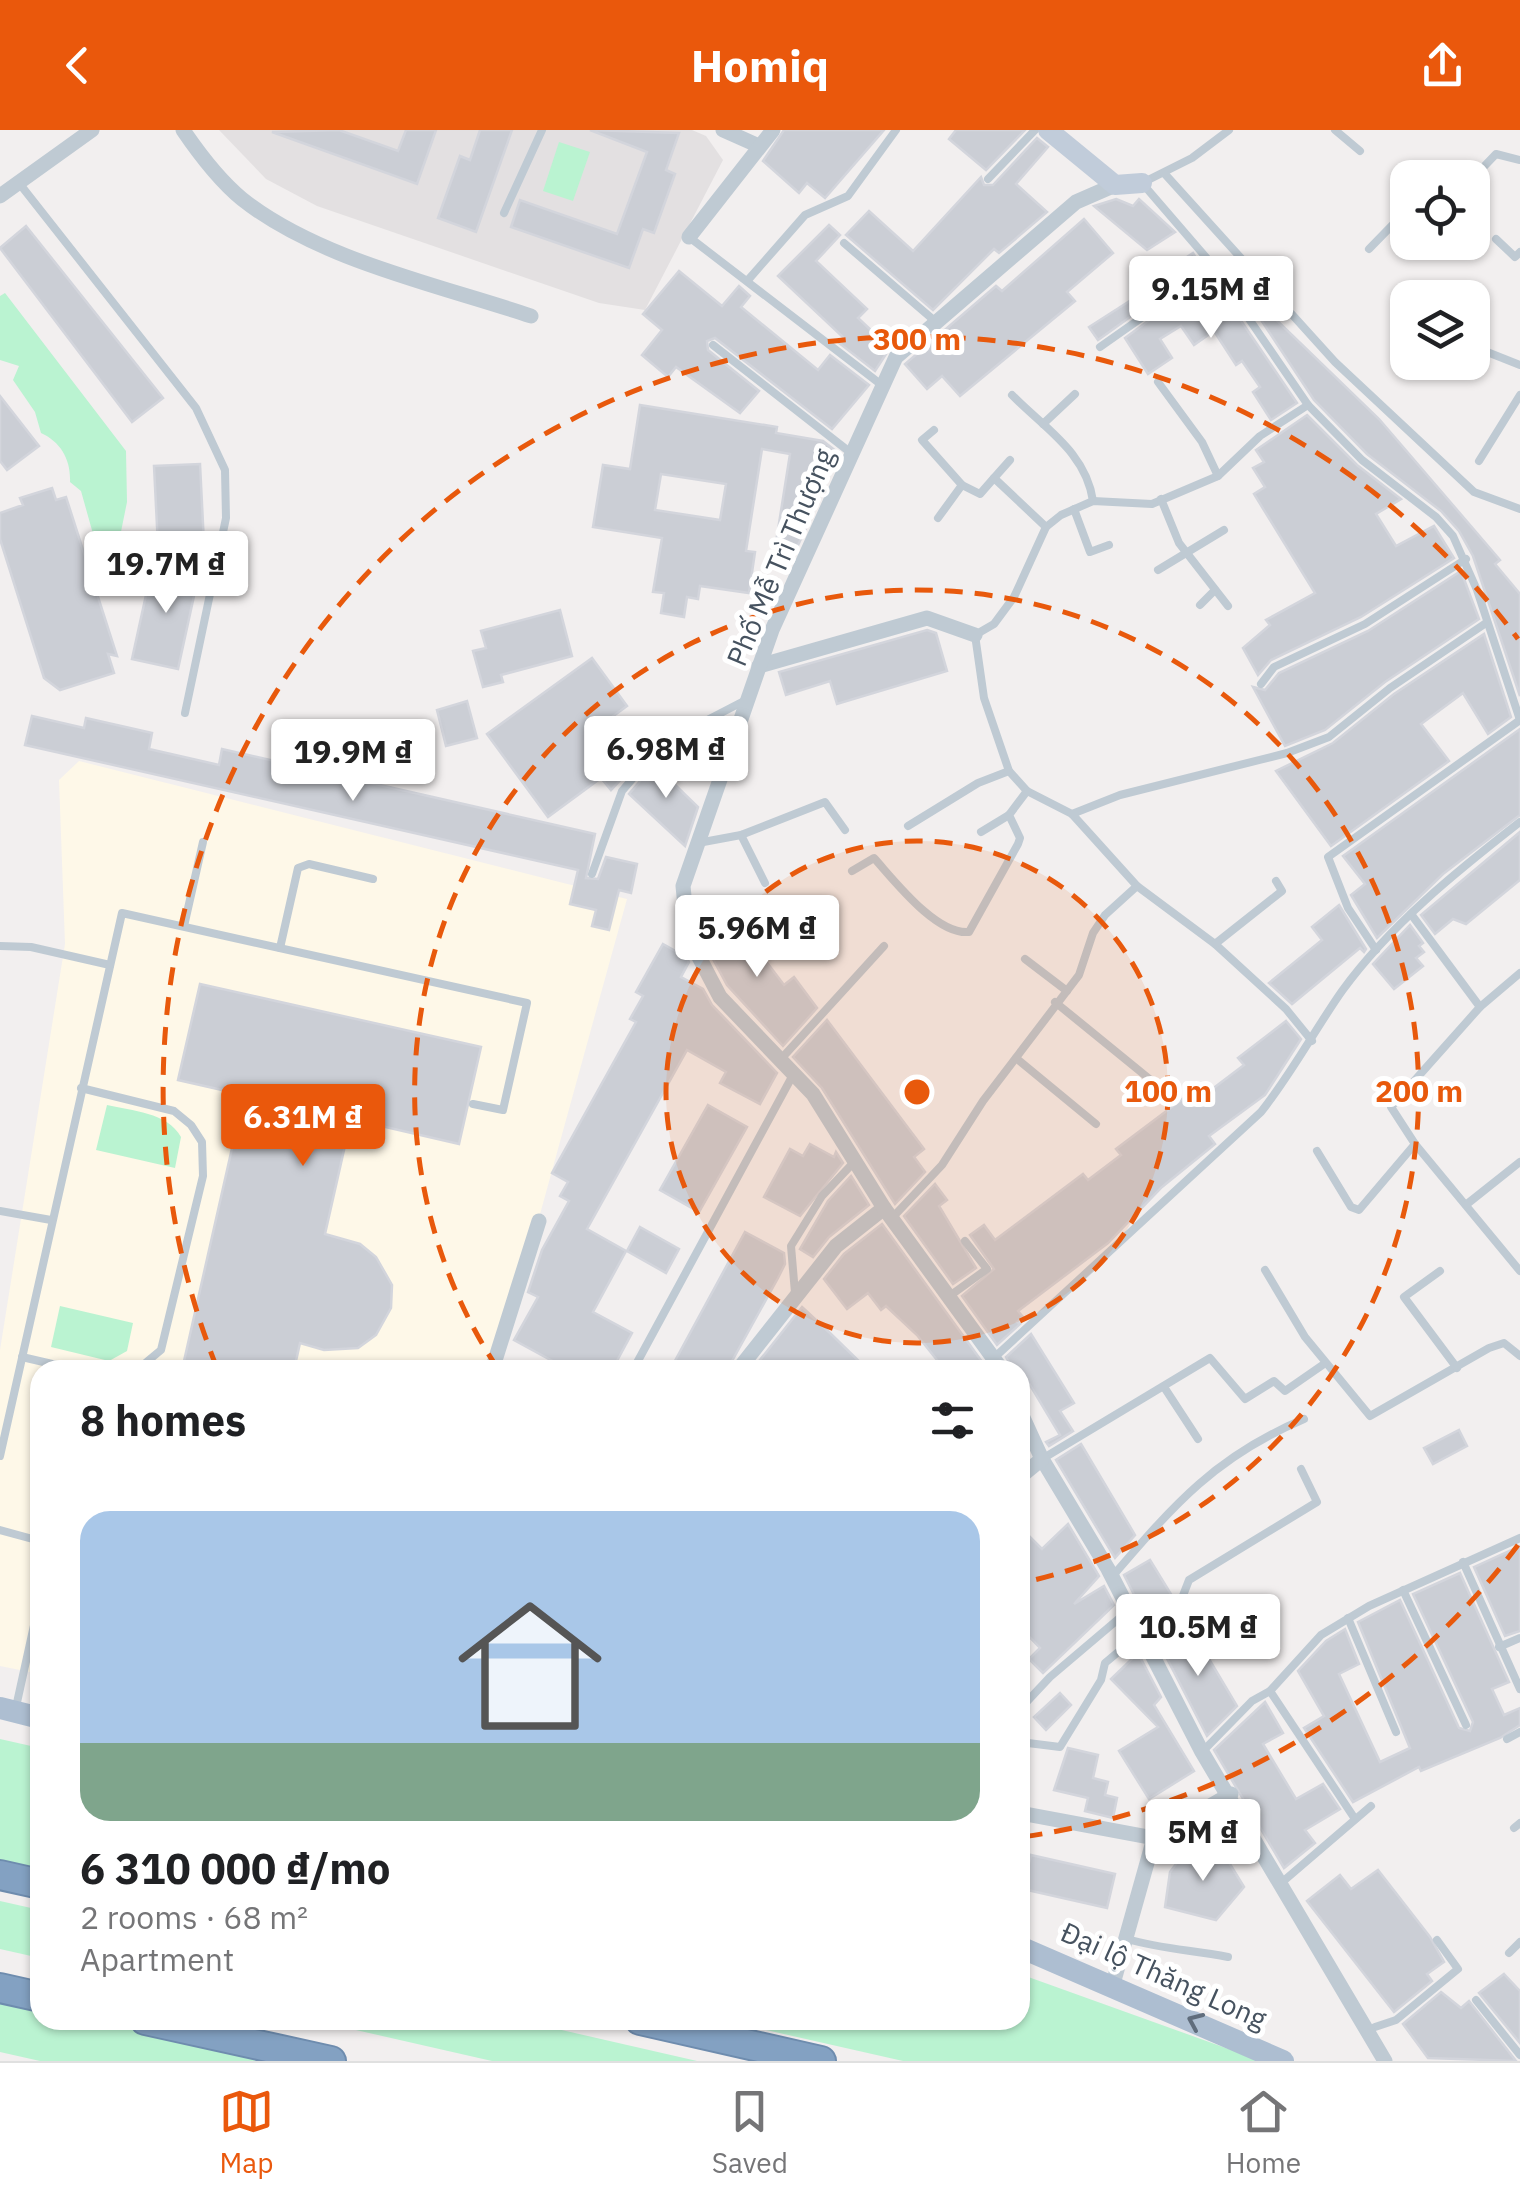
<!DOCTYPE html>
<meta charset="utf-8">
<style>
:root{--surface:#fff;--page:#f6f6f6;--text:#202124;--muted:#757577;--line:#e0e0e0;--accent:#ea580c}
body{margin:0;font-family:"IBM Plex Sans",sans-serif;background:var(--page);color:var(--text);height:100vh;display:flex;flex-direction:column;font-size:38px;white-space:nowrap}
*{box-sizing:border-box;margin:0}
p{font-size:32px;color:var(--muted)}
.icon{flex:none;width:55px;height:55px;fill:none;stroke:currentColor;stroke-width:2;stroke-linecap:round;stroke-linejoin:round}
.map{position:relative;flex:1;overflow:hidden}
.sheet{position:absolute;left:30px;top:1230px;width:1000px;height:670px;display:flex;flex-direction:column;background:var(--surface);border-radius:30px;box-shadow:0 2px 8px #0004}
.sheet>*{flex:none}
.buttons{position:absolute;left:1390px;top:30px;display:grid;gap:20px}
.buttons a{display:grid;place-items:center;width:100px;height:100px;border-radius:20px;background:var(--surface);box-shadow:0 2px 8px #0004;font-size:50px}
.price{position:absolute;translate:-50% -85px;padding:0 22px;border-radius:10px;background:#fff;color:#222;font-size:32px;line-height:65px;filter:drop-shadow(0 2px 5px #0008)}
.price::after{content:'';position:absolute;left:50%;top:60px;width:30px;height:22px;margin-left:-15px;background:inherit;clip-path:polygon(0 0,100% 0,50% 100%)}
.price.active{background:var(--accent);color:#fff}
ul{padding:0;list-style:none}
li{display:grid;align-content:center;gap:20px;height:530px;padding:0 50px}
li+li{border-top:2px solid var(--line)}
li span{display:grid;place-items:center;height:310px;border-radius:30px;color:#555}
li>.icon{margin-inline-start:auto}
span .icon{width:180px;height:180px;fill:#fffc;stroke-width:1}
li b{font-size:42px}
h2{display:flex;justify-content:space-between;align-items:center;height:120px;padding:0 50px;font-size:42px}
header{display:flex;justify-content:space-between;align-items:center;height:130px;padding:0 50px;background:var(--accent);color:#fff;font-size:45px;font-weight:700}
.tab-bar{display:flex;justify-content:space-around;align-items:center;height:140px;border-top:2px solid var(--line);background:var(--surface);font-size:28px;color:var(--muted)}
.tab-bar a{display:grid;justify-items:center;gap:5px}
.tab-bar .active{color:var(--accent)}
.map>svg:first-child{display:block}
</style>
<header><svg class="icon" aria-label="back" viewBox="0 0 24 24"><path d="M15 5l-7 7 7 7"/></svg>Homiq<svg class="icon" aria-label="share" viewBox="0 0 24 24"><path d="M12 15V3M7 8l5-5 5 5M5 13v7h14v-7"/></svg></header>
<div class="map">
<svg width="1520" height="1931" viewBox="0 0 1520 1931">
<rect width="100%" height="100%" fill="#f2efef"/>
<polygon fill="#fef8e8" points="79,631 627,769 497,1240 40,1240 40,1544 0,1536 0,1220 65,814 59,650"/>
<polygon fill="#e3e0e1" points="219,0 692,0 706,6 723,30 645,180 599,173 317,76 266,49"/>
<g fill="#baf3d1">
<polygon points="559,12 590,22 573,71 543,61"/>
<path d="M5,163L126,321L127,372L109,461L81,361L70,352C71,330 61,312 41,303L35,282L13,250L19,236L0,230V166Z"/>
<path d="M107,975C132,981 167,982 181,1007L175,1038L96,1020Z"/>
<polygon points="60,1176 133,1193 127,1221 109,1231 51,1217"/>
<polygon points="0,1609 40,1618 40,1739 0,1730"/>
<polygon points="0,1771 40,1780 40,1828 0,1819"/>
<polygon points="1020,1844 1262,1931 903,1931 722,1890 1020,1890"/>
<polygon points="0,1861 40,1869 40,1890 131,1890 308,1931 40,1931 0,1922"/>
<polygon points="312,1890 518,1890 697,1931 492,1931"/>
</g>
<g fill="#cbced5" stroke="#d3d5dc" stroke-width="2.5" fill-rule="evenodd">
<polygon points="339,0 398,21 406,0 436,0 417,54 272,2"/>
<polygon points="480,0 512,0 476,102 438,88 460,26 470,30"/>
<polygon points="590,0 679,3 666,40 675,44 654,103 643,99 629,138 511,97 520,70 617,104 647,22"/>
<polygon points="784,0 884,0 825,68 807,53 799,63 763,31"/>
<polygon points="956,0 1025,0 986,40 949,9"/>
<polygon points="1037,8 1048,17 1016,54 1047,82 999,123 994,119 933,180 846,105 869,81 913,121 981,47 984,55 993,55"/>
<polygon points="1116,69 1133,76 1139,69 1175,102 1147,120 1094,76"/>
<polygon points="1084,89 1113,123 1067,162 1075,171 960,266 942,246 927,259 905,234 996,156 1002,161"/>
<polygon points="829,95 840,105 816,131 867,179 858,188 890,218 875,241 839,213 844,208 778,146"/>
<polygon points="26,96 163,268 132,292 0,118"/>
<polygon points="1193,123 1199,133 1183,149 1098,210 1089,197 1139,165 1131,153 1162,133 1167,140"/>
<polygon points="679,141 722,176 739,156 750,166 741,177 818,240 830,225 869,255 832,299 715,208 707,211 708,220 759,261 740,283 676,237 668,247 642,225 662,200 643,184"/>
<polygon points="1210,145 1297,273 1271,290 1253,262 1260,257 1242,231 1236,235 1214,201 1194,215 1181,196 1160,209 1172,228 1148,244 1125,208"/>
<polygon points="1234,149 1379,289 1500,430 1495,434 1520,464 1520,566 1473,426 1459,401 1441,381 1367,324 1314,270"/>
<polygon points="0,266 39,316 7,340 0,331"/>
<path d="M640,275L777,297L776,303L823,311L837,322L819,369L811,367L807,396L792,428L774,425L790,324L762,319L746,421L755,422L749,463L700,456L698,469L687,467L684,487L661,483L664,463L653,462L662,408L593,397L603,335L630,339ZM661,344L726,354L720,390L655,380Z"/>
<polygon points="1307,285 1357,335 1401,369 1376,384 1396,416 1434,396 1454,428 1361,487 1271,530 1258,545 1243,518 1270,495 1266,490 1315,463 1254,364 1265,357 1253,338 1264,332 1256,320"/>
<polygon points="200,334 204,414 158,416 154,336"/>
<polygon points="52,358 56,370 66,367 117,526 108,524 114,543 60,560 44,548 0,409 0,383 23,375 20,368"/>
<polygon points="153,433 199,443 178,539 132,529"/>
<polygon points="1461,441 1479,489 1385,552 1325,600 1285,616 1253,557 1265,560 1279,543 1368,501"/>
<polygon points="560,480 572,526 501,545 503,552 483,557 473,521 486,518 481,501"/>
<polygon points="927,500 936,503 947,541 837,574 830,551 786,565 779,542"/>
<polygon points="1484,504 1511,587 1488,604 1463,563 1421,594 1449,631 1331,716 1276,641 1333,613 1394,564"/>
<polygon points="592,528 627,576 589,604 607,628 624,615 637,632 611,660 601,648 548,687 487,604"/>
<polygon points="467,571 477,608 446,616 437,580"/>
<polygon points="32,586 84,598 86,588 152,603 149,619 219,635 222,619 595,704 586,748 598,749 606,727 637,734 631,763 619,760 609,800 592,796 596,780 570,774 578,740 25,615"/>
<polygon points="1520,599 1520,685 1443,744 1377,808 1351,765 1365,754 1343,726"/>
<polygon points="660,628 676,643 670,650 698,677 685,716 629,664"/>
<polygon points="1520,702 1520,750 1466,794 1453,789 1435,804 1421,785"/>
<polygon points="1339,775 1366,819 1364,822 1360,818 1292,874 1269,853 1322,810 1312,797"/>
<polygon points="727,780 784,855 794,847 817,878 783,916 727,855 699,803"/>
<polygon points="1410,795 1423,813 1419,816 1424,822 1416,828 1423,836 1394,859 1373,834"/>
<polygon points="663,814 686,827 689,832 681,847 703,859 712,875 777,943 760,974 720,953 726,942 687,920 587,1099 626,1121 593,1182 632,1203 612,1240 569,1240 514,1210 538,1167 528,1162 542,1120 569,1071 560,1066 568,1052 552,1043 636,892 630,889 643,866 636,862"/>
<polygon points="200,854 481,917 459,1014 351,989 325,1104 360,1114 376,1127 392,1155 391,1178 376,1205 358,1218 324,1220 300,1213 294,1240 182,1240 244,965 178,950"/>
<polygon points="827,890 924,1019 914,1027 925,1042 895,1074 822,958 793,927"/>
<polygon points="1286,891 1301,909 1265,965 1209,1006 1215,1014 1162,1057 1108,1113 1018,1181 1023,1187 1017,1192 1020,1194 997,1215 962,1166 994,1139 970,1105 984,1095 995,1110 1083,1044 1088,1050 1121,1025 1116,1019 1197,958 1203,966 1244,935 1238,928"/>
<polygon points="708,975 747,997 699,1082 660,1060"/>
<polygon points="810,1014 834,1027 836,1022 843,1033 800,1086 764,1067 790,1019 803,1026"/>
<polygon points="851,1046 869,1075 829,1107 813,1127 800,1119 828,1071"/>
<polygon points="935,1054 947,1070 939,1076 976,1138 953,1154 904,1086"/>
<polygon points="882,1094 988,1240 945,1240 917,1205 886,1176 881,1180 868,1163 847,1179 824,1149 844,1124"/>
<polygon points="640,1097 679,1119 666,1143 627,1121"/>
<polygon points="745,1102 784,1123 785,1134 778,1148 727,1240 670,1240"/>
<polygon points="802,1177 831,1204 868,1240 752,1240"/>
<polygon points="1031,1204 1074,1273 1060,1281 1073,1301 1049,1316 1046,1312 1060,1305 1021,1240 1013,1240 1006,1227"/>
<polygon points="1459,1300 1467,1316 1433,1334 1424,1318"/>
<polygon points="1081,1314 1135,1405 1115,1428 1056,1330"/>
<polygon points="1068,1394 1099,1446 1074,1474 1104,1456 1114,1475 1043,1543 1029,1529 1040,1518 1020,1497 1020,1397 1042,1419"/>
<polygon points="1520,1416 1520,1501 1505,1506 1474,1437"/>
<polygon points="1150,1430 1174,1469 1166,1489 1151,1498 1124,1445"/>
<polygon points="1460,1443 1509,1552 1492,1559 1504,1585 1520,1578 1520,1595 1500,1608 1421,1641 1419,1637 1353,1672 1304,1598 1324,1586 1298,1541 1326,1511 1345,1499 1359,1534 1339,1544 1380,1632 1410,1618 1358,1492 1400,1470 1459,1598 1470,1601 1473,1592 1413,1464"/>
<polygon points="1190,1497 1237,1576 1207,1606 1158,1511"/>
<polygon points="1138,1523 1161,1567 1154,1575 1194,1641 1149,1669 1119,1621 1158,1597 1111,1549"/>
<polygon points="1060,1563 1071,1575 1046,1600 1034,1587"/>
<polygon points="1265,1572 1283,1603 1263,1614 1296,1669 1323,1654 1340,1679 1305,1700 1315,1713 1284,1738 1214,1620"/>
<polygon points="1068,1618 1098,1625 1093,1648 1108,1652 1105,1665 1117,1668 1113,1688 1085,1681 1088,1668 1054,1660"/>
<polygon points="1217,1713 1244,1757 1216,1790 1165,1777 1170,1742 1182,1726"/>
<polygon points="1031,1725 1115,1744 1107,1778 1023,1759"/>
<polygon points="1378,1740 1430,1807 1444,1832 1427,1844 1432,1851 1394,1882 1307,1771 1340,1745 1351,1759"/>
<polygon points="1504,1844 1520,1861 1520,1913 1479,1863"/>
<polygon points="1441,1862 1461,1878 1469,1871 1516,1931 1428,1928 1403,1894"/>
</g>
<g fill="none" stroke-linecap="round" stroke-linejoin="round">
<defs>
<g id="highway">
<polyline points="0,1745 40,1754"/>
<polyline points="0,1858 40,1867"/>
<polyline points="145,1890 331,1931"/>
<polyline points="640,1890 821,1931"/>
</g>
</defs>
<use href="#highway" stroke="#6e8cae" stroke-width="32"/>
<g stroke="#bfcad3" stroke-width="8">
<polyline points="1229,0 1192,28 1142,53 1210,132 1308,275 1362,330 1436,387 1453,406 1477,460 1520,590"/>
<polyline points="1335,0 1360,21"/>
<polyline points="1164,43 1335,232 1474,362 1520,379"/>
<polyline points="988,49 1035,0"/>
<polyline points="1472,49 1496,24 1520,30"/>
<polyline points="19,53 196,278 225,340 226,388 185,583"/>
<polyline points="504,83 542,0"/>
<polyline points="689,107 883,256"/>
<polyline points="1496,109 1515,127 1520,122"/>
<polyline points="844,113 936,192"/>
<polyline points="1369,119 1408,79"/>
<polyline points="748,150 805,85 848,66 896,0"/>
<polyline points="713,215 851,323"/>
<polyline points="1472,216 1520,235"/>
<polyline points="1100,217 1188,155 1210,132"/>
<polyline points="1158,252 1202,312 1218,346"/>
<path d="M1012,265C1044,298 1086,322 1093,371"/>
<polyline points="1308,275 1260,306 1218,346 1152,374 1093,371 1061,385 1046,397 1014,467 994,494 975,505 984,568 1009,641 1027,661 1072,684 1137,756 1215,814 1286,879 1312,911"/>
<polyline points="1043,294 1075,264"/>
<polyline points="934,300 922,310 962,355 980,364 994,348 1046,397"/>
<polyline points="1479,331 1520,265"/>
<polyline points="994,348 1010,330"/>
<polyline points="1161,369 1179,413 1228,476"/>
<polyline points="1074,379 1090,422 1109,415"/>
<polyline points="938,388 962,355"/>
<polyline points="1158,440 1224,400"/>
<polyline points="1200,475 1215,460"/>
<polyline points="1261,554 1274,537 1365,494 1466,429"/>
<polyline points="1072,684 1120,665 1287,623 1329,607 1390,558 1486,493"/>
<polyline points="908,696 978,653 1009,641"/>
<polyline points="981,702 1009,685"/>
<polyline points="741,705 765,753"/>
<polyline points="698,713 741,705 825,672 845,700"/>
<path d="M852,741L874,728C894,750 936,805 969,802L1018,714L1020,708L1009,685L1027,661"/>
<polyline points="592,744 622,661 663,613 744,571"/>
<polyline points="1411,784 1480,877 1391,977 1415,1014 1520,1141"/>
<polyline points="184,796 203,712"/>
<polyline points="1215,814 1282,761 1276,751"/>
<polyline points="0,816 31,817 110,835"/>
<polyline points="280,818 298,738 309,734 373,749"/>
<polyline points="1376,820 1348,778 1328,727 1520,590"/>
<polyline points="1025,829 1067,861"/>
<polyline points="1055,872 1163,960"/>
<polyline points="1480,877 1520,843"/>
<polyline points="1016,928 1096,994"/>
<polyline points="781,929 884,816"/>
<polyline points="81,958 174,981 191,995 202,1012 203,1046 161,1220 137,1240"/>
<polyline points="1317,1021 1351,1077 1359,1080 1415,1014"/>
<polyline points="1467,1074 1520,1032"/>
<polyline points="0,1081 51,1090"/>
<polyline points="893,1087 942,1035 983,971 1079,845 1093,803 1105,785 1137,756"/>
<polyline points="1265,1140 1305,1207 1370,1286 1489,1218 1504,1213 1520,1226"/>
<polyline points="1440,1141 1404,1167 1457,1238"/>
<polyline points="795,1163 791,1116 822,1066 856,1030"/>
<polyline points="951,1165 987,1139 965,1111"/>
<path d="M996,1226L1261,982C1292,943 1314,901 1342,861C1390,795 1456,742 1520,692"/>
<polyline points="22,1227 78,1240"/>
<polyline points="633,1240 794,943"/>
<polyline points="1164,1257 1198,1309"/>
<polyline points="0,1326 122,783 527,873 503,980 473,974"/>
<polyline points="1042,1329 1210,1228 1245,1269 1274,1251 1285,1261 1324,1234"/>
<polyline points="0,1400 40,1411"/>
<polyline points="1463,1432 1520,1559"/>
<path d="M1111,1448C1173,1376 1214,1327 1304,1289"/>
<polyline points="1403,1460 1466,1595"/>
<polyline points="1348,1488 1396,1602"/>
<polyline points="1172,1494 1199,1479"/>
<polyline points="1146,1509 1172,1494 1189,1450 1317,1372 1301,1339"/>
<polyline points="1499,1517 1520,1508"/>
<polyline points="1270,1561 1355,1689"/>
<polyline points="16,1577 40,1468"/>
<polyline points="1020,1579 1050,1547 1129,1480"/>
<polyline points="1507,1609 1520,1602"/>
<polyline points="1020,1612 1060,1617 1101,1550 1105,1533 1142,1502"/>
<polyline points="1202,1622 1252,1571 1270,1561 1321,1505 1369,1476 1520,1408"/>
<polyline points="1514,1698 1520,1693"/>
<polyline points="1280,1754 1371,1676"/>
<path d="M1127,1809C1161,1819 1192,1820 1228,1827"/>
<polyline points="1509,1823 1520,1812"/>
<polyline points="1476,1870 1520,1925"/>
<polyline points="1375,1897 1396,1890 1458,1839 1437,1810"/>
</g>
<g stroke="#bfcad3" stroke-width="15">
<path d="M183,0C200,25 219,50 242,69C319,130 439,155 531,186"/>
<polyline points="723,0 759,16"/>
<polyline points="0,66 92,0"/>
<polyline points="689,107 773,0"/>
<polyline points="759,536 927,488 975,505"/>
<polyline points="492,1240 539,1091"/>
<polyline points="738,1240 836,1116 884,1078"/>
<polyline points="1002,1240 884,1078 813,964 720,867 688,806 683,756 772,500 896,227 1076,72 1115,55"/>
<polyline points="1020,1281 1042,1329 1108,1439 1202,1622 1385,1931"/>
<polyline points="1020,1347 1042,1329"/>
<polyline points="1020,1683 1154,1708 1231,1664"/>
<polyline points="1113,1854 1154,1708"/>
</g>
<polyline stroke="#c1ccda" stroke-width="20" points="1048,0 1115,55 1142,53"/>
<g stroke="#adbed1" stroke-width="22">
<polyline points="0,1578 40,1588"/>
<polyline points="1020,1817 1283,1931"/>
</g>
<use href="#highway" stroke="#83a1c2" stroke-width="28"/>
</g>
<defs><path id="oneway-chevron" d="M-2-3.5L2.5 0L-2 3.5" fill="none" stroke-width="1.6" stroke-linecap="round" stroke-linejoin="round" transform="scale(2.5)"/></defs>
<use stroke="#606d7c" href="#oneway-chevron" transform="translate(1195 1891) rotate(-156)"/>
<circle cx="917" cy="962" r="251" fill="#e8590c" fill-opacity=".12"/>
<g fill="none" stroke="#e8590c" stroke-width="5" stroke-dasharray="18 12">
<circle cx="917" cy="962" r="251"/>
<path d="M498 1239A502 502 0 1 1 1021 1453"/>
<path d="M1518 1415A752 752 0 0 1 1022 1707M217 1238A752 752 0 0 1 1518 509"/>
</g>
<g text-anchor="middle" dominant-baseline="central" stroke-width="10" stroke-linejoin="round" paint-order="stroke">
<g font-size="28" fill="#46525f" stroke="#fff">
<text transform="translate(780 427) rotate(-67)">Phố Mễ Trì Thượng</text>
<text transform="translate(1164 1845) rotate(24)">Đại lộ Thăng Long</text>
</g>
</g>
<circle cx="917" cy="962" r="15" fill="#e8590c" stroke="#fff" stroke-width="5"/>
<g font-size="30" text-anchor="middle" font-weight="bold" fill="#e8590c" stroke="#fff" stroke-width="10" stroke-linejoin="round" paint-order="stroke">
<text x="917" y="220">300 m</text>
<text x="1168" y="972">100 m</text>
<text x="1419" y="972">200 m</text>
</g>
</svg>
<div class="buttons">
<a><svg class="icon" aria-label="locate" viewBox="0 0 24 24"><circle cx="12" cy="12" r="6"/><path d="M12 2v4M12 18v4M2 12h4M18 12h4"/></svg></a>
<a><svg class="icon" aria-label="layers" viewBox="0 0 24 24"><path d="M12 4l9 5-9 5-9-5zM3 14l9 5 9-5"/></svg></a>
</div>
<b class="price" style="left:1211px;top:211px">9.15M ₫</b>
<b class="price" style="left:166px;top:486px">19.7M ₫</b>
<b class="price" style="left:666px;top:671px">6.98M ₫</b>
<b class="price" style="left:353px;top:674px">19.9M ₫</b>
<b class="price" style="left:757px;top:850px">5.96M ₫</b>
<b class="price active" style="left:303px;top:1039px">6.31M ₫</b>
<b class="price" style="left:1198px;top:1549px">10.5M ₫</b>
<b class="price" style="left:1203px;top:1754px">5M ₫</b>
<section class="sheet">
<h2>8 homes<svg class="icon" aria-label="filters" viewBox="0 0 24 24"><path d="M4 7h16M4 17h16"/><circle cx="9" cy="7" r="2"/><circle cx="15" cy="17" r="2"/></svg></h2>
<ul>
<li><span style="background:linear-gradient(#a9c7e8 75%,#7fa58c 0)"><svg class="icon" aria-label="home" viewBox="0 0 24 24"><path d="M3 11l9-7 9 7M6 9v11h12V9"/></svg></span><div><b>6 310 000 ₫/mo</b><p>2 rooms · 68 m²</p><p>Apartment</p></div></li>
</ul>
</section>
</div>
<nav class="tab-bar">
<a class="active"><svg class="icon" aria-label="map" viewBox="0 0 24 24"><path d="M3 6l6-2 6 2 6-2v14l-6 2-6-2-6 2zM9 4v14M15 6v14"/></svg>Map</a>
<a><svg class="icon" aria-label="saved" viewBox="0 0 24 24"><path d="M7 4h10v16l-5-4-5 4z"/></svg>Saved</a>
<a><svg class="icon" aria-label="home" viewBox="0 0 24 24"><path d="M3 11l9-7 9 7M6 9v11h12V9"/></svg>Home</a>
</nav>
